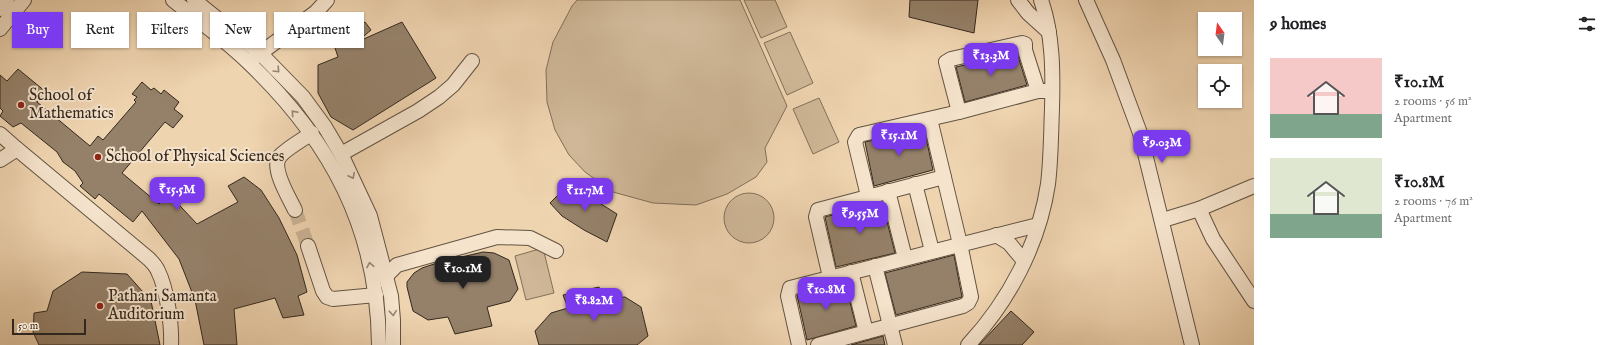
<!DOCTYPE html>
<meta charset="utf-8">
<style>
:root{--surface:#fff;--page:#f2f2f2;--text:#202124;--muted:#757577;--accent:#7c3aed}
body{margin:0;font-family:"IM FELL English",serif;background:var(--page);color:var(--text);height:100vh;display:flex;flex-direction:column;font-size:15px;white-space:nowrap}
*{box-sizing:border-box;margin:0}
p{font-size:13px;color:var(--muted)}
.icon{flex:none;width:22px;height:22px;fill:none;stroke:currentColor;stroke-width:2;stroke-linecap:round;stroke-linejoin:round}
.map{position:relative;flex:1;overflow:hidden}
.details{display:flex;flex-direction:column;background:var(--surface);width:360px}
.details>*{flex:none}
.guide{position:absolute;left:12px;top:12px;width:380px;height:36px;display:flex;gap:8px}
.needle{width:26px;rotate:346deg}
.buttons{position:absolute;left:1198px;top:12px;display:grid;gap:8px}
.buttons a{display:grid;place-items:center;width:44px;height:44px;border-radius:0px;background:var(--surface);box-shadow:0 1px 3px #0004;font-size:20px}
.scale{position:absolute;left:12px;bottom:10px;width:74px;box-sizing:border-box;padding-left:4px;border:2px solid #33281e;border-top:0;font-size:11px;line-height:14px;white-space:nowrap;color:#33281e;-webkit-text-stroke:3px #f5e3cc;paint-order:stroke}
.price{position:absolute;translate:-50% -34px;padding:0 9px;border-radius:8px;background:var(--accent);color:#fff;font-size:13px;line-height:26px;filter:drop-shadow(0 1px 2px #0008)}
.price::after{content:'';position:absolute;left:50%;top:24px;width:12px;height:9px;margin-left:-6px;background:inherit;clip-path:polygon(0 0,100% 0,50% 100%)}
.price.on{background:#222;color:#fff}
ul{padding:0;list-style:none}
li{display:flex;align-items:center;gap:12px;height:100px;padding:0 16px}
li span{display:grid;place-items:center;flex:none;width:112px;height:80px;border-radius:0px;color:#555}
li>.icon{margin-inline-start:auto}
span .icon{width:48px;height:48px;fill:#fffc;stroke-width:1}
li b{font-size:17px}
h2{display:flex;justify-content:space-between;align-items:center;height:48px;padding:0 16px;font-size:17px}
.pill{padding:0 14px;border-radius:0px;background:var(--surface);box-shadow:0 1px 3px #0004;font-size:14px;line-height:36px}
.pill.on{background:var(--accent);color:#fff}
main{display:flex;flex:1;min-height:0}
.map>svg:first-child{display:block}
</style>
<main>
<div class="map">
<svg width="1254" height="345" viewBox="0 0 1254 345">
<rect width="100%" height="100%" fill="#efd4b0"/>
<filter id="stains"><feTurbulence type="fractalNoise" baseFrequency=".005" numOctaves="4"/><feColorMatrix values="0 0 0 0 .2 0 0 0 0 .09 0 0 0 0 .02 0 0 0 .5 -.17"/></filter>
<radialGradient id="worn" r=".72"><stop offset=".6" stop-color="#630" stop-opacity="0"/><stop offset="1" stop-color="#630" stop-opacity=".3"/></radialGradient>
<g fill="#cfb797" stroke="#81705a">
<polygon points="577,0 740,0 787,106 765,148 767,162 756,177 727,194 696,205 653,203 613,192 585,172 569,155 555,130 547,102 546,70 553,42 572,6"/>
<polygon points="744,0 775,0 787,27 761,38"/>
<polygon points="790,32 813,83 787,95 764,43"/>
<polygon points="819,98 839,142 813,154 793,109"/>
<circle cx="749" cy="218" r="25"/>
<polygon points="543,248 554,293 526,300 515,256"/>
</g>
<g fill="#95816a" stroke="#33281e">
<polygon points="910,0 978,0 974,33 909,17"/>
<polygon points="365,22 371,30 357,42 402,22 436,78 353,130 331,117 318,93 318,65 338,57 333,42"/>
<polygon points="1017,53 1027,85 965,102 956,67"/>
<polygon points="18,69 46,92 37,102 90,146 98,136 103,140 136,102 134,100 137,97 132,94 142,82 151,90 154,88 161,94 164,90 179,102 174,109 183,116 173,128 165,122 122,173 159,204 168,193 197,224 238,202 228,186 244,177 261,190 279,218 297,255 307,292 298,296 304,315 283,318 275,298 234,309 237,345 204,345 195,300 179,259 142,211 133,222 99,194 95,199 80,186 83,183 75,171 63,162 57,152 21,123 13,127 0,116 3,111 0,108 0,75 7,81"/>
<polygon points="924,129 933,170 874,186 865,142"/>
<polygon points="571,182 590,197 617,214 607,242 584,230 562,216 550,203"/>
<polygon points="882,202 895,253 836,267 825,217"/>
<polygon points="483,252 494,253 509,260 518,289 510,301 487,307 492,326 455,334 448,317 428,320 413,311 407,287 407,282 414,273 422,268 440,262"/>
<polygon points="954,255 962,297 896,315 885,273"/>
<polygon points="82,272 127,274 151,301 160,345 39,345 33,332 34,313 47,311 53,291"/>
<polygon points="845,283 856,326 807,340 797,295"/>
<polygon points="599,287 604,299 625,297 641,307 648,336 637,345 539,345 535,331 551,313 568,308 563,295"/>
<polygon points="1011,311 1034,332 1022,345 979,345"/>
<polygon points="883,336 885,345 851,345"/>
</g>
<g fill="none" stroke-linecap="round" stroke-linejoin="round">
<polyline stroke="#c9b293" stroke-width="14" stroke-dasharray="14 7" stroke-linecap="butt" points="295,210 308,246"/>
<defs>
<g id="minor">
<path d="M173,0C198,20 225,40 248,62C331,141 378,229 379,345"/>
<polyline points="194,0 260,53 303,97 325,127 341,154 370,216 391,296 393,320 393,345"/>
<polyline points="1018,0 1028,13 1049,32"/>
<polyline points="1086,0 1113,60 1140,133 1192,345"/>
<polyline points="0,9 7,0"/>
<polyline points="0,29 24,0"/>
<polyline points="254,58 316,12 327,0"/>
<polyline points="959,112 946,62 951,59 1022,43 1025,44 1025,50 1038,91"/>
<polyline points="0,134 17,149 0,160"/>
<path d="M17,149L149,259C152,262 156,266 158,271C167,289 172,325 171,345"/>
<polyline points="341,154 418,111 439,97 453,85 472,61"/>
<polyline points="915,184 932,251"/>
<polyline points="888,191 905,258"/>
<polyline points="868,196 855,142 859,135 959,112 1038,91 1052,91"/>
<polyline points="1199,209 1213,239 1254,301"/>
<path d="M295,210C289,197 269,166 281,155C289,147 302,140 312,133"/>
<polyline points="1163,220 1199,209 1254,186"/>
<polyline points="996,235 1009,243 1024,261"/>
<polyline points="308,246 323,291 327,297 333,299 376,295"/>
<polyline points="875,266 895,345"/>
<polyline points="851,272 866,332"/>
<polyline points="385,277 397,265 497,237 530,238 556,251"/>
<polyline points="830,277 816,217 818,210 944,177"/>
<polyline points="799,345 788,296 790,288 1038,225"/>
<polyline points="818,345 963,306 968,303 971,297 960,244 930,119"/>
<path d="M968,345C1009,301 1039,244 1048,184C1051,159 1051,134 1052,108C1053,73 1053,34 1041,0"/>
</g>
</defs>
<use href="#minor" stroke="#625342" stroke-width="16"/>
<use href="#minor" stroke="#f5e3cc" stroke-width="14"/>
</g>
<defs><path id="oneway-chevron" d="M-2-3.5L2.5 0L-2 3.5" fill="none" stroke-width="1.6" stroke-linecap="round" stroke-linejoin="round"/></defs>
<g stroke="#948675">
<use href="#oneway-chevron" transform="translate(277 70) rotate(46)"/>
<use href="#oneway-chevron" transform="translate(294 113) rotate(-131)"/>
<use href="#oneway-chevron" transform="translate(352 176) rotate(63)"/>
<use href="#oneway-chevron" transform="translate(370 265) rotate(-101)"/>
<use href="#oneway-chevron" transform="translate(393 313) rotate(84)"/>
</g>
<g fill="#8f2418" stroke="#f5e3cc" stroke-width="1.5">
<circle cx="21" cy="105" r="4"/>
<circle cx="98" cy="157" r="4"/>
<circle cx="100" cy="306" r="4"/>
</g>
<g text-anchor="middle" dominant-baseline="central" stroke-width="4" stroke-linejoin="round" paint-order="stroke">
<g font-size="16" fill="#33281e" stroke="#f5e3cc" text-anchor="start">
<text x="29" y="96">School of<tspan x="29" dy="18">Mathematics</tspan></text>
<text x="106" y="157">School of Physical Sciences</text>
<text x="108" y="297">Pathani Samanta<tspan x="108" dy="18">Auditorium</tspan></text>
</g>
</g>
<rect width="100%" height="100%" filter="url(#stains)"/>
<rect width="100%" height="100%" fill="url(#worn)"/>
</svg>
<div class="buttons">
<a><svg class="needle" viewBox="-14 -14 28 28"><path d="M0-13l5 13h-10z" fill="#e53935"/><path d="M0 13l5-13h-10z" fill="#757577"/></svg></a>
<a><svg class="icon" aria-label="locate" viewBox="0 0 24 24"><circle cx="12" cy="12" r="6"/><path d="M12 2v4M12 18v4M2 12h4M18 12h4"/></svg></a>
</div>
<div class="scale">50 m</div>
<b class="price" style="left:991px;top:77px">₹13.3M</b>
<b class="price" style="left:899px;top:157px">₹15.1M</b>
<b class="price" style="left:1162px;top:164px">₹9.03M</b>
<b class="price" style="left:177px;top:211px">₹15.5M</b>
<b class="price" style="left:585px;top:212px">₹11.7M</b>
<b class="price" style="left:860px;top:235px">₹9.55M</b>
<b class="price on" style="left:463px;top:290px">₹10.1M</b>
<b class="price" style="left:826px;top:311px">₹10.8M</b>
<b class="price" style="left:594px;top:322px">₹8.82M</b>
<div class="guide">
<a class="pill on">Buy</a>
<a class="pill">Rent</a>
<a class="pill">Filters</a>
<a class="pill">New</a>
<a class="pill">Apartment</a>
</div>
</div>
<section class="details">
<h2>9 homes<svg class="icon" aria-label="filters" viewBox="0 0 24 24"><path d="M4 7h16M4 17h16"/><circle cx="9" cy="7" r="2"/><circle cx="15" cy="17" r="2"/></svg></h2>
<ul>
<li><span style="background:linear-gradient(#f6c9c9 70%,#7fa58c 0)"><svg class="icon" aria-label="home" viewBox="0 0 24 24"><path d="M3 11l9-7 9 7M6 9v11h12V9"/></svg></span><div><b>₹10.1M</b><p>2 rooms · 56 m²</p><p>Apartment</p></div></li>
<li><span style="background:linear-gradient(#dfe7d0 70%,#7fa58c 0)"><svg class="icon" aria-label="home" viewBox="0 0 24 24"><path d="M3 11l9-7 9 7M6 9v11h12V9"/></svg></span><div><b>₹10.8M</b><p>2 rooms · 76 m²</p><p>Apartment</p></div></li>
</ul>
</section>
</main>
